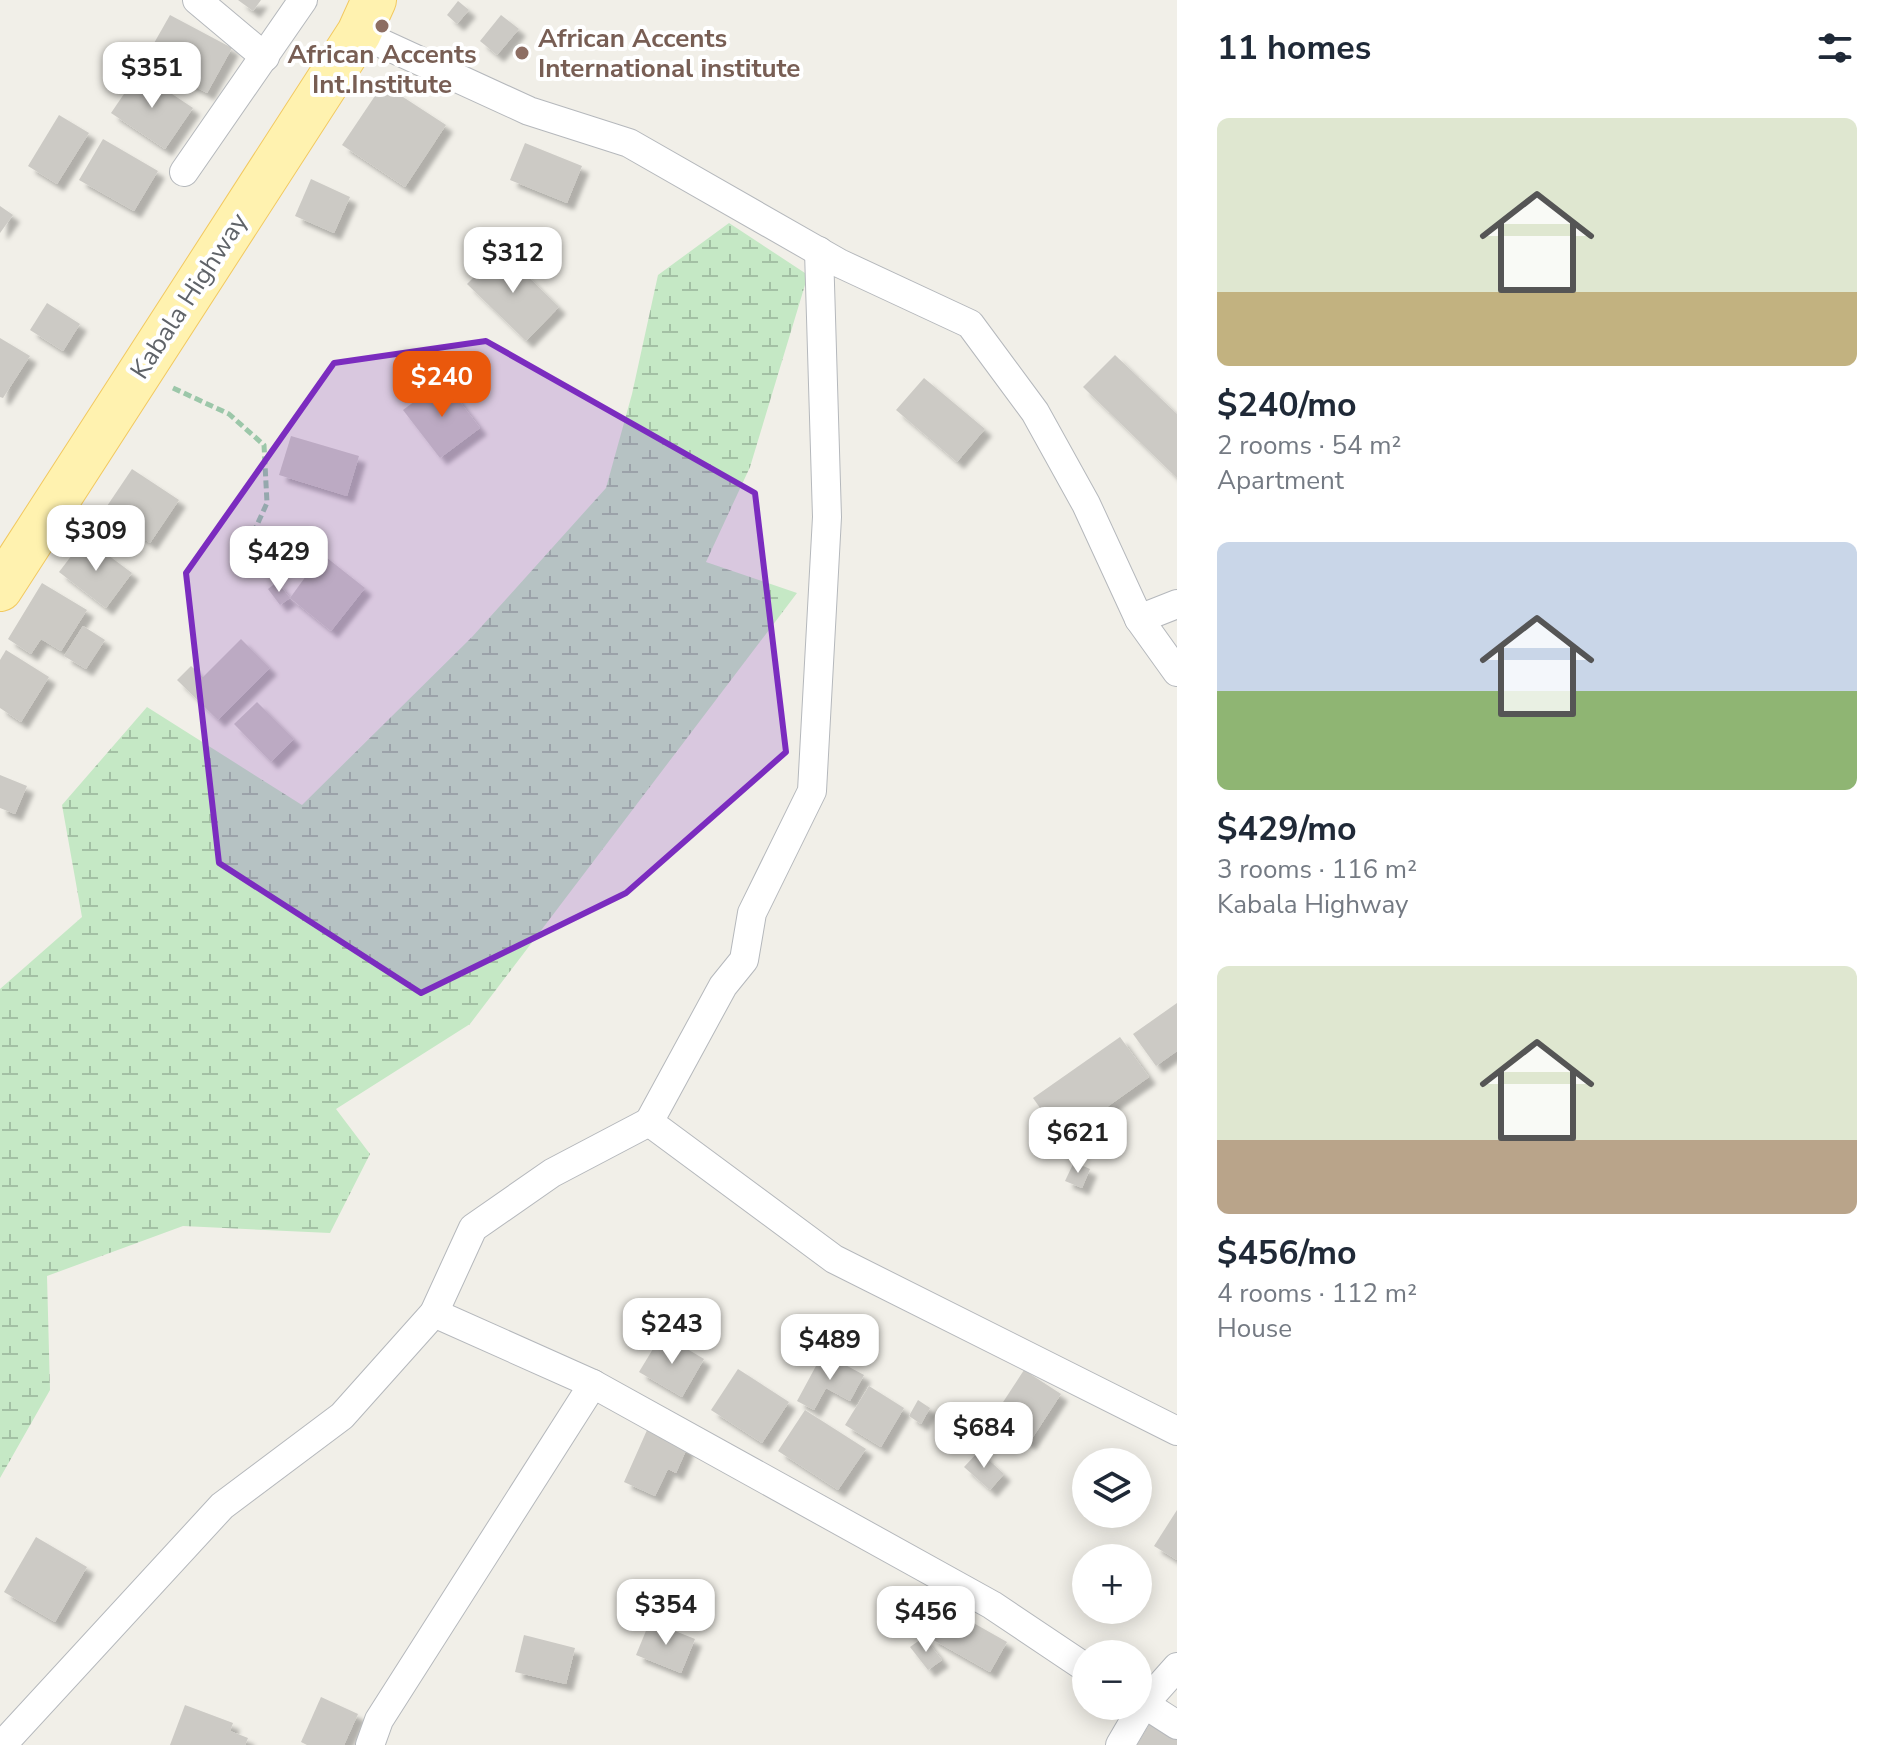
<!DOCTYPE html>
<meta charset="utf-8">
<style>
:root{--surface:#fff;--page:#f2f2f3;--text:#1f2937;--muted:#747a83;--accent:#ea580c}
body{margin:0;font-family:"Nunito Sans",sans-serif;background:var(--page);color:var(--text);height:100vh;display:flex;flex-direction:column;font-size:30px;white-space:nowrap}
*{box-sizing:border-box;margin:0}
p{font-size:26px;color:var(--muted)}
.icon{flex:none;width:44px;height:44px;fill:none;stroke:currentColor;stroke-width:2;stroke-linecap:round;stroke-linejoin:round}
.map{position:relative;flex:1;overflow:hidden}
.panel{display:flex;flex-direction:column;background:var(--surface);width:720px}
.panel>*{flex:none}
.buttons{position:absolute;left:1072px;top:1448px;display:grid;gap:16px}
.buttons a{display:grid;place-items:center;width:80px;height:80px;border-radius:50%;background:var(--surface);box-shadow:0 4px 20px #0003;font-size:40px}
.price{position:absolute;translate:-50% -68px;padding:0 18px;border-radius:16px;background:#fff;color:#222;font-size:26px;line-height:52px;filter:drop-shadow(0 2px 4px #0008)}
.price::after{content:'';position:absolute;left:50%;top:48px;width:24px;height:18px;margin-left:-12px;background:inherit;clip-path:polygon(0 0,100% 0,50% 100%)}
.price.current{background:var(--accent);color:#fff}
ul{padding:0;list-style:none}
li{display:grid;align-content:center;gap:16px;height:424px;padding:0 40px}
li span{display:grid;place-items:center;height:248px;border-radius:12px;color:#555}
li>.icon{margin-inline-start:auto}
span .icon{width:144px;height:144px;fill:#fffc;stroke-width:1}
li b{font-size:34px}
h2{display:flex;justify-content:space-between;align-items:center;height:96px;padding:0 40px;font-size:34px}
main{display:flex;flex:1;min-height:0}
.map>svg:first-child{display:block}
</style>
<main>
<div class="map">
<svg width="1177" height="1745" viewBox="0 0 1177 1745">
<defs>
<pattern id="wetland-marsh" width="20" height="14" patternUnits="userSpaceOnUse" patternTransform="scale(2)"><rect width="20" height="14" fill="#c5e8c5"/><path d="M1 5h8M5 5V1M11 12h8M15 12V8" fill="none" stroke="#a3c0a4"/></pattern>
<filter id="shadow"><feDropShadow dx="7" dy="7" stdDeviation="2" flood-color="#0004"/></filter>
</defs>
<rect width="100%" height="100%" fill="#f1efe8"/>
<polygon fill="url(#wetland-marsh)" points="729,223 808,275 750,467 706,562 797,593 470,1024 336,1109 370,1154 330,1233 183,1226 47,1276 50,1390 0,1478 0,989 82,917 62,805 147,707 302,805 472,637 606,488 632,394 658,275"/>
<g fill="#cccac5" filter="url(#shadow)">
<polygon points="238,0 261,0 253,11"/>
<polygon points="458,1 469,10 457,24 447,15"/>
<polygon points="170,15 232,48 207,93 145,59"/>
<polygon points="501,15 519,29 497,55 480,41"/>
<polygon points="139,72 193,108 165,149 111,113"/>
<polygon points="383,84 446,125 405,187 342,145"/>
<polygon points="59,115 89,133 57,184 28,166"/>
<polygon points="103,139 158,171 134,211 79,180"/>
<polygon points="525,143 582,166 567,203 510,180"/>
<polygon points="311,179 350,197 334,233 295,216"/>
<polygon points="0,206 13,215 0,233"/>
<polygon points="501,250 559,307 526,341 467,284"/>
<polygon points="47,303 80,324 63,351 30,330"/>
<polygon points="0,338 30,356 3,398 0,397"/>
<polygon points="1115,355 1177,414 1177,478 1083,387"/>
<polygon points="924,378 985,429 957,462 896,410"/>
<polygon points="443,380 480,428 440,458 403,410"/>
<polygon points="291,436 359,456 347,496 279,475"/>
<polygon points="132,469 179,500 150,543 103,512"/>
<polygon points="85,538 132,573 106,608 59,572"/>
<polygon points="322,554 365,588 331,631 290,598"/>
<polygon points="277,582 290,598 280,605 268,589"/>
<polygon points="42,583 87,610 61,651 41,639 31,654 8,639"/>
<polygon points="83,626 105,640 86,669 64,656"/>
<polygon points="241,639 270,668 218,720 177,680 191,666 203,677"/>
<polygon points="6,650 49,677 21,722 0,708 0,660"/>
<polygon points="257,702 294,739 271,762 234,724"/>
<polygon points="0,775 27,786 15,814 0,808"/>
<polygon points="1177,1003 1177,1051 1156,1066 1133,1034"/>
<polygon points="1120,1037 1149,1077 1062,1139 1033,1098"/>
<polygon points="1074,1162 1090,1169 1082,1188 1065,1181"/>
<polygon points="662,1334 704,1359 682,1397 639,1372"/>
<polygon points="823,1353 864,1375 850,1401 826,1388 814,1410 797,1401"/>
<polygon points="738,1369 789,1402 762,1443 711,1410"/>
<polygon points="1024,1370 1061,1394 1029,1443 992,1419"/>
<polygon points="869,1386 904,1408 881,1447 845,1425"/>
<polygon points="918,1400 930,1408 921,1424 909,1416"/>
<polygon points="805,1410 866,1449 838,1490 778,1451"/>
<polygon points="648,1428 688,1446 676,1473 668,1469 655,1496 624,1482"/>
<polygon points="979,1451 1004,1474 990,1490 964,1467"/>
<polygon points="1177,1510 1177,1560 1154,1546"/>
<polygon points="36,1537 87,1567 55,1622 4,1592"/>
<polygon points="947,1608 1007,1642 990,1672 930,1638"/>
<polygon points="650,1621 695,1639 681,1673 636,1655"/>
<polygon points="524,1635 575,1648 566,1684 515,1672"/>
<polygon points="924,1637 942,1660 928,1670 910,1647"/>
<polygon points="321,1697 358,1714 344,1745 307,1745 301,1742"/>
<polygon points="185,1705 233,1723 230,1731 248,1738 245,1745 170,1745"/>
<polygon points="1150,1723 1177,1739 1177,1745 1137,1745"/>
</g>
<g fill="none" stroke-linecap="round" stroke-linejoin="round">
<defs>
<g id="minor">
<polyline points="197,0 265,57"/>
<polyline points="359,33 529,111 629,143 839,263 970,324 1035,412 1086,504 1139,619 1177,672"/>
<polyline points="184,172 303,0"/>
<polyline points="819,251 827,517 812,791 752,913 744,960 723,986 649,1122 834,1259 1177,1431"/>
<polyline points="1139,619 1177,604"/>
<polyline points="434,1313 593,1384 992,1605 1086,1668"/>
<polyline points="1138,1700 1177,1725"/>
<polyline points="2,1745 222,1506 342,1416 434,1313 473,1228 552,1173 649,1122"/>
<polyline points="370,1745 379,1720 593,1384"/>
<polyline points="1120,1745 1144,1704 1177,1667"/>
</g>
<polyline id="primary" points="0,589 359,33 374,0"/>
</defs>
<use href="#minor" stroke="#b5b8bc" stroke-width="30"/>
<use href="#primary" stroke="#f2c960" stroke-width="46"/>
<polyline stroke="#9cc7a9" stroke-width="5" stroke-dasharray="8 4" stroke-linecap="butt" points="173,388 229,414 264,445 267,503 246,549"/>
<use href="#minor" stroke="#fff" stroke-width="28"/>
<use href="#primary" stroke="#fff2af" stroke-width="44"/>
</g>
<path fill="#7b2cbf" fill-opacity="0.2" stroke="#7b2cbf" stroke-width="6" stroke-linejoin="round" d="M486,341L755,493L786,752L626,893L421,993L219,863L186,573L334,363Z"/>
<g fill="#8d6e63" stroke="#fff" stroke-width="3">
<circle cx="382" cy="26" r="8"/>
<circle cx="522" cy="53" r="8"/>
</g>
<g text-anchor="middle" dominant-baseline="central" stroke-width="8" stroke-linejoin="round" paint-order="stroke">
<g font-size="26" font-weight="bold" fill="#785e54" stroke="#fff" text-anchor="start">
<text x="538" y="38">African Accents<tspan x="538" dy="30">International institute</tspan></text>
<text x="382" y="54" text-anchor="middle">African Accents<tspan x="382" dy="30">Int.Institute</tspan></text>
</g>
<g font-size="26" fill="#5f6368" stroke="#fff">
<text transform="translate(189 296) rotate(-57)">Kabala Highway</text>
</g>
</g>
</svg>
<div class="buttons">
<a><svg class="icon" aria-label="layers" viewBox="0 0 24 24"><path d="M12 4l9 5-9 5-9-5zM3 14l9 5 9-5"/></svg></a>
<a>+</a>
<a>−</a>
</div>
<b class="price" style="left:152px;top:110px">$351</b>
<b class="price" style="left:513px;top:295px">$312</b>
<b class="price current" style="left:442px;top:419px">$240</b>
<b class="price" style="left:96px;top:573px">$309</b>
<b class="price" style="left:279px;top:594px">$429</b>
<b class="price" style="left:1078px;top:1175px">$621</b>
<b class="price" style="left:672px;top:1366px">$243</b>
<b class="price" style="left:830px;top:1382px">$489</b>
<b class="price" style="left:984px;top:1470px">$684</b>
<b class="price" style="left:666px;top:1647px">$354</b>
<b class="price" style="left:926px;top:1654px">$456</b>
</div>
<section class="panel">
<h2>11 homes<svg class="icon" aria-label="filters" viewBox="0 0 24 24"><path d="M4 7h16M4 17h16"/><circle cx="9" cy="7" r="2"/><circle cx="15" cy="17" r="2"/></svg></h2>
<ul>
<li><span style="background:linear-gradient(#dfe7d0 70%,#c2b280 0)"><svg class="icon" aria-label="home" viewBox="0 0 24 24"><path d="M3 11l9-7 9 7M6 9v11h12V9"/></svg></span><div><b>$240/mo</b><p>2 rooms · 54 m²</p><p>Apartment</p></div></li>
<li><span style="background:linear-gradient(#c9d6e8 60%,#8fb573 0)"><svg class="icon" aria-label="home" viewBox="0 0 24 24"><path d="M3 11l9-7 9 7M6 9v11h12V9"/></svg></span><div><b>$429/mo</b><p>3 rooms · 116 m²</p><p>Kabala Highway</p></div></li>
<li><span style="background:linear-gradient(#dfe7d0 70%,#b9a48a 0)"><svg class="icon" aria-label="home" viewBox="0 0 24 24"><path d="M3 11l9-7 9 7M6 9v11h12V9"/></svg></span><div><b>$456/mo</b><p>4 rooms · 112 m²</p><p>House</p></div></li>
</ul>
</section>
</main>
